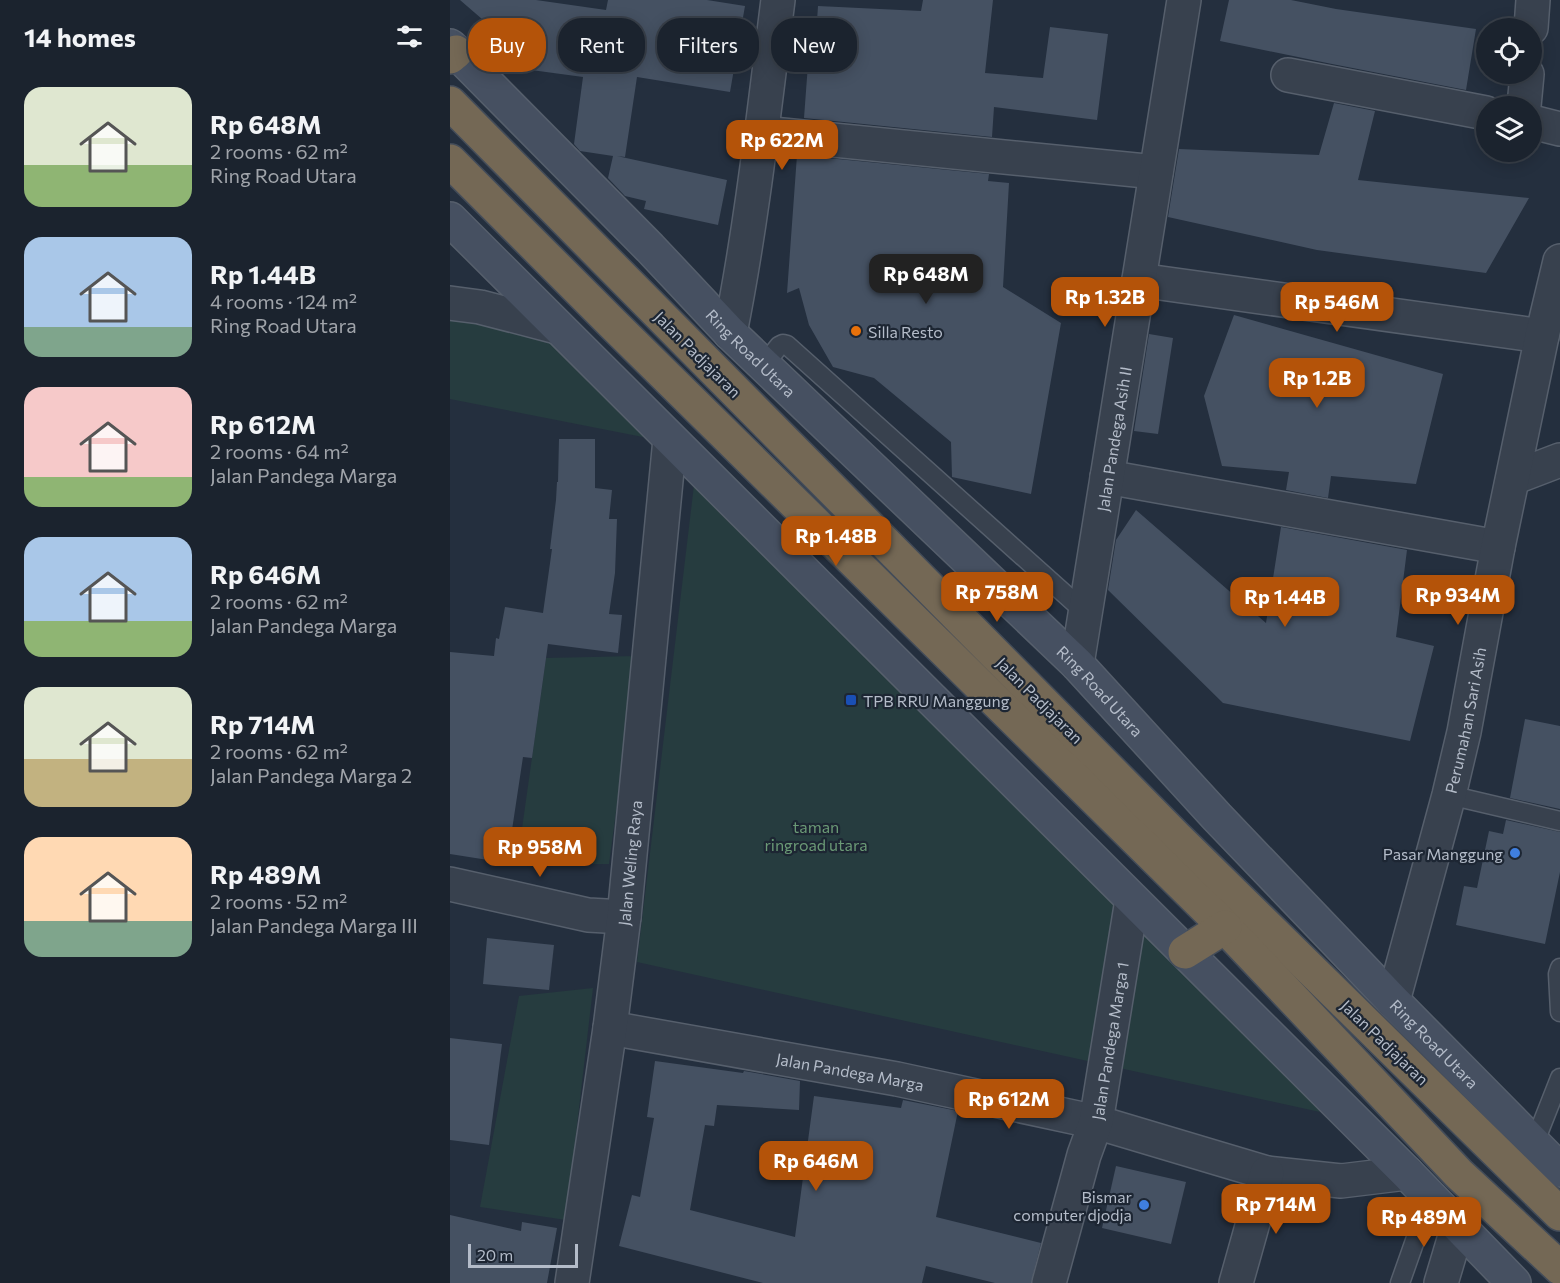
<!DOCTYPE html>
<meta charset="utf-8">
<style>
:root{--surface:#1b232e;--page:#242b36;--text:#f1f3f6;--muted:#a0a4aa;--line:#39404a;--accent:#b45309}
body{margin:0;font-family:Commissioner,sans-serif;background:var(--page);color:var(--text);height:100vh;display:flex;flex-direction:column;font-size:22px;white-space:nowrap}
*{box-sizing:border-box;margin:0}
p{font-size:20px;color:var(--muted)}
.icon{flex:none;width:33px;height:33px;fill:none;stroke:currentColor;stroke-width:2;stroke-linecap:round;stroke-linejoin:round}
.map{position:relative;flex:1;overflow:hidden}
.details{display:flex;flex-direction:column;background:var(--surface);width:450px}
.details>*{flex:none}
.banner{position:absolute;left:18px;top:18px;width:570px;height:54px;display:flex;gap:12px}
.buttons{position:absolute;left:1026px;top:18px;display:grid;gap:12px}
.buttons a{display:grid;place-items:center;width:66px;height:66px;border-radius:50%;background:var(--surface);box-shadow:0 3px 15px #0003,0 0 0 2px var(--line);font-size:30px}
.scale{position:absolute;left:18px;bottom:15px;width:110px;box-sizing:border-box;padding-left:6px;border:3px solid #b4bcc9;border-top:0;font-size:16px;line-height:21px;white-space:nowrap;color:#b4bcc9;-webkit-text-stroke:4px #1d2633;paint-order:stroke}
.price{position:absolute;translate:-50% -51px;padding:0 14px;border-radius:12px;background:var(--accent);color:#fff;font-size:20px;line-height:39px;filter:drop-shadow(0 2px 3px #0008)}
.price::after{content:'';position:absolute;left:50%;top:36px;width:18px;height:14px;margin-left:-9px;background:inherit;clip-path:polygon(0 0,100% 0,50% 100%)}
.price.current{background:#222;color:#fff}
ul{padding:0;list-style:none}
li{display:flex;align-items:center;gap:18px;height:150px;padding:0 24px}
li span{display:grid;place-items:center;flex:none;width:168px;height:120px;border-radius:18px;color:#555}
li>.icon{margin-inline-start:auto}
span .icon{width:72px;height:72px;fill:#fffc;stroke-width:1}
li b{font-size:26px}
h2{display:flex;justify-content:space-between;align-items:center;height:72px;padding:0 24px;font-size:26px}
.chip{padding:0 21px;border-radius:24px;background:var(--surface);box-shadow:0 3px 15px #0003,0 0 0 2px var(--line);font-size:21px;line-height:54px}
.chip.current{background:var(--accent);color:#fff}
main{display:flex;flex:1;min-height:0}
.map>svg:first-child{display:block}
</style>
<main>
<section class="details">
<h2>14 homes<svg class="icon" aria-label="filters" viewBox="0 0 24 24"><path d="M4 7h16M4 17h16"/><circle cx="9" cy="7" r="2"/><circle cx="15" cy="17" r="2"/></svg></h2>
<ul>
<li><span style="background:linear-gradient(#dfe7d0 65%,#8fb573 0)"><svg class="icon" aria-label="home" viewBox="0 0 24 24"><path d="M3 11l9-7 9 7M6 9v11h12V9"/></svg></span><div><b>Rp 648M</b><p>2 rooms · 62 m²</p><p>Ring Road Utara</p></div></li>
<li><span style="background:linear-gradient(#a9c7e8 75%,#7fa58c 0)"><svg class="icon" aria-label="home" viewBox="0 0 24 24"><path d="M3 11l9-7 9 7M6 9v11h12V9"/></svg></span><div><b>Rp 1.44B</b><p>4 rooms · 124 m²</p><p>Ring Road Utara</p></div></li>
<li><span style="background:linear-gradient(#f6c9c9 75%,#8fb573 0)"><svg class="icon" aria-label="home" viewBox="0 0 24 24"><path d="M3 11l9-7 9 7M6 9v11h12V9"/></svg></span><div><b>Rp 612M</b><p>2 rooms · 64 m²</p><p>Jalan Pandega Marga</p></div></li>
<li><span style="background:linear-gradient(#a9c7e8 70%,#8fb573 0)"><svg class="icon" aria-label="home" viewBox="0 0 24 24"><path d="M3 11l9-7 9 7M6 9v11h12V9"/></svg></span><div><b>Rp 646M</b><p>2 rooms · 62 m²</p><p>Jalan Pandega Marga</p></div></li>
<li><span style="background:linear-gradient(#dfe7d0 60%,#c2b280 0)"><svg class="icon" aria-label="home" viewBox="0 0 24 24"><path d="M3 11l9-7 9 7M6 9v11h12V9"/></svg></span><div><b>Rp 714M</b><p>2 rooms · 62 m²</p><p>Jalan Pandega Marga 2</p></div></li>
<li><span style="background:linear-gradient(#ffd9b3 70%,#7fa58c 0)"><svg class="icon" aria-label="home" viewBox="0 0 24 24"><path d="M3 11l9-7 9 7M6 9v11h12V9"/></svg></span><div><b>Rp 489M</b><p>2 rooms · 52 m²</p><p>Jalan Pandega Marga III</p></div></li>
</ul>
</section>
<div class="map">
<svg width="1110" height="1283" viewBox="0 0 1110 1283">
<rect width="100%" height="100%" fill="#242f3e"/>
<g fill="#263c3f">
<polygon points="0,316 86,325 203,439 0,399"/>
<polygon points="244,485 858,1090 870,1112 187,962"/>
<polygon points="187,656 159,864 67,864 96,658"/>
<polygon points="143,988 116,1220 30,1207 69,996"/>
</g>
<g fill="#455162">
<polygon points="10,0 86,0 156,10 158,0 257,0 295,6 280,92 187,77 175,157 167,156 277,180 268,225 194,209 196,201 175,196 158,178 163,156 130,151 124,144 133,77 59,67 62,45"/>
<polygon points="473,0 543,0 535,73 593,78 600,27 658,34 647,120 544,107 542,137 354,118 358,64 364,65 368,6 471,11"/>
<polygon points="779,0 841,0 886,9 1026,29 1016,90 882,64 770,41"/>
<polygon points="884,103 925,111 908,180 1079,198 1036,273 867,250 718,217 729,149 869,155"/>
<polygon points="347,155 539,174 538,181 559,183 553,287 611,323 581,494 502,477 501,442 424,378 383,367 359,325 349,288 337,293"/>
<polygon points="784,315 993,374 966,484 881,476 878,498 836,490 839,472 772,466 754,396"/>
<polygon points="699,334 723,338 708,434 684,431"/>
<polygon points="109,439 145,439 145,488 162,490 159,519 167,519 165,573 159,614 172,615 168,653 98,644 82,758 73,757 57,863 0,854 0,652 44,656 46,638 49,639 55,607 93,613 102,549 100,549 106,500 107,482 108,482"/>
<polygon points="686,510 816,623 831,527 957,550 946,637 984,646 960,741 773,703 658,590 666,540"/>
<polygon points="1075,719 1110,726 1110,809 1060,798"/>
<polygon points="1056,820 1110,832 1110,872 1095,944 1006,925 1014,886 1027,888 1039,831 1053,834"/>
<polygon points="37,938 104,945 99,990 33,984"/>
<polygon points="0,1038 52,1044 39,1145 0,1140"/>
<polygon points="205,1061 293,1073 294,1071 350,1081 349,1110 267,1105 264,1126 255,1125 240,1210 345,1237 364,1096 451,1108 453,1100 508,1111 486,1217 591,1243 581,1283 545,1283 476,1266 472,1283 313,1283 169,1246 182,1195 190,1197 204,1118 197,1117"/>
<polygon points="666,1166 736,1182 721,1244 652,1228"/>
<polygon points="0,1215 71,1231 72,1222 107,1228 97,1283 0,1283"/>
</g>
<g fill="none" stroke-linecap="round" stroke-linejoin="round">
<defs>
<g id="lane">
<polyline points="314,365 329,346 333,344 337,345 636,613"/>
<polyline points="999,795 1110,821"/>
<polyline points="1110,968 1108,974 1110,1012"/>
<polyline points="1084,1144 1110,1078"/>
<polyline points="950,1283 980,1198"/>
</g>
<g id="street">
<polyline points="1081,28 1083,0"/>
<polyline points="838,75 1036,113"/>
<polyline points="1074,106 1077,74"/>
<polyline points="1082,122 1110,129"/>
<polyline points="312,133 706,172"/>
<polyline points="689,280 1092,336"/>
<polyline points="0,303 30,307 107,327"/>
<path d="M280,333C302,223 314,111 328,0"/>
<polyline points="657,477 1048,547"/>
<polyline points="1063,478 1110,460"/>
<path id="s1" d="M627,664L734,0"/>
<polyline points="0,884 138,915 174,917"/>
<path id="s2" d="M943,1001L999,795L1014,732L1048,547L1092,336L1110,261"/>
<path id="s3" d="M160,1028L447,1079L646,1122L817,1173L891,1181L957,1173"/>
<path id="s4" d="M122,1283L160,1028L174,917L220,439"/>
<path id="s5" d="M599,1283L634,1155L646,1122L682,900"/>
<polyline points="786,1283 817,1173"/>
<polyline points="991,1283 1008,1226"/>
</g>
<g id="secondary">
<path id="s6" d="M0,46L200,248L280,333L627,664L767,817L943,1001L1110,1170"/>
<polyline points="0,219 957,1173 1064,1283"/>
</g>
<g id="highway">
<polyline points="0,57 6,52"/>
<polyline points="0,103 726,837 1110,1214"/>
<polyline points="0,161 162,323 775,927 1009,1174 1110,1268"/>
<polyline points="735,952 775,927"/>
</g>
</defs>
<use href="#lane" stroke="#565f6c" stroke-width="21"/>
<use href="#street" stroke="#565f6c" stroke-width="36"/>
<use href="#secondary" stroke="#565f6c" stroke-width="36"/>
<use href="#highway" stroke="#434c59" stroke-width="36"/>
<use href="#lane" stroke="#38414e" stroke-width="18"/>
<use href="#street" stroke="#38414e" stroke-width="33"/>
<use href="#secondary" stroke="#465061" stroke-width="33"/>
<use href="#highway" stroke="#746855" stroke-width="33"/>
</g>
<circle fill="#e8710a" stroke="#1d2633" stroke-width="2" cx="406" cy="331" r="6"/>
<rect fill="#1a4fb4" stroke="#1d2633" stroke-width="2" x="395" y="694" width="12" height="12" rx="3"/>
<g fill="#3f7fe0" stroke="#1d2633" stroke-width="2">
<circle cx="1065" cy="853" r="6"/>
<circle cx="694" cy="1205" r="6"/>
</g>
<g text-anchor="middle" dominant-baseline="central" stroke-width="4.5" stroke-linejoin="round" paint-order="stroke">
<g font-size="16" fill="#b4bcc9" stroke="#1d2633" text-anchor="start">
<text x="418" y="331">Silla Resto</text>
<text x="413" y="700">TPB RRU Manggung</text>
<text x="1053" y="853" text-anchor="end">Pasar Manggung</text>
<text x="682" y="1196" text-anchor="end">Bismar<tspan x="682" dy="18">computer djodja</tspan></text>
</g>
<g font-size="16" fill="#b4bcc9" stroke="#1d2633">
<text stroke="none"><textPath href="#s6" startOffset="430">Ring Road Utara</textPath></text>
<text transform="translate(248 354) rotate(45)">Jalan Padjajaran</text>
<text stroke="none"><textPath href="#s1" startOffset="228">Jalan Pandega Asih II</textPath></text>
<text stroke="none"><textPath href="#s6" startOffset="916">Ring Road Utara</textPath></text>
<text transform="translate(590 700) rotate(45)">Jalan Padjajaran</text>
<text stroke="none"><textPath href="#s2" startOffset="290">Perumahan Sari Asih</textPath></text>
<text stroke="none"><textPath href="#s4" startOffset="424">Jalan Weling Raya</textPath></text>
<text stroke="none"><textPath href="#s5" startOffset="250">Jalan Pandega Marga 1</textPath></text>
<text transform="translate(935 1042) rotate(44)">Jalan Padjajaran</text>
<text stroke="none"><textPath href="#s6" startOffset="1402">Ring Road Utara</textPath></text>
<text stroke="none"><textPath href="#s3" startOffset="244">Jalan Pandega Marga</textPath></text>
</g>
<g font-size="16" fill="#6b9a76" stroke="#1d2633">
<text x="366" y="826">taman<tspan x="366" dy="18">ringroad utara</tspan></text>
</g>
</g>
</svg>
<div class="buttons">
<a><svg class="icon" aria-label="locate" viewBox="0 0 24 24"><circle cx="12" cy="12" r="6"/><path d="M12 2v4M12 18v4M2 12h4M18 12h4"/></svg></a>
<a><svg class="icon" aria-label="layers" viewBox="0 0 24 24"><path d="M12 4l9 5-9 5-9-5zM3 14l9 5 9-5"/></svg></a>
</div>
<div class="scale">20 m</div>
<b class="price" style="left:332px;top:171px">Rp 622M</b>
<b class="price current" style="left:476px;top:305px">Rp 648M</b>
<b class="price" style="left:655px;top:328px">Rp 1.32B</b>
<b class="price" style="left:887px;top:333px">Rp 546M</b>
<b class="price" style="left:867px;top:409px">Rp 1.2B</b>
<b class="price" style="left:386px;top:567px">Rp 1.48B</b>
<b class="price" style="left:547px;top:623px">Rp 758M</b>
<b class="price" style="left:1008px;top:626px">Rp 934M</b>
<b class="price" style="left:835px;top:628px">Rp 1.44B</b>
<b class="price" style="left:90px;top:878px">Rp 958M</b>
<b class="price" style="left:559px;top:1130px">Rp 612M</b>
<b class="price" style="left:366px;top:1192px">Rp 646M</b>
<b class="price" style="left:826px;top:1235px">Rp 714M</b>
<b class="price" style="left:974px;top:1248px">Rp 489M</b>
<div class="banner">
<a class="chip current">Buy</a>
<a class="chip">Rent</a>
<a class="chip">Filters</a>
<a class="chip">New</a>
</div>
</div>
</main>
